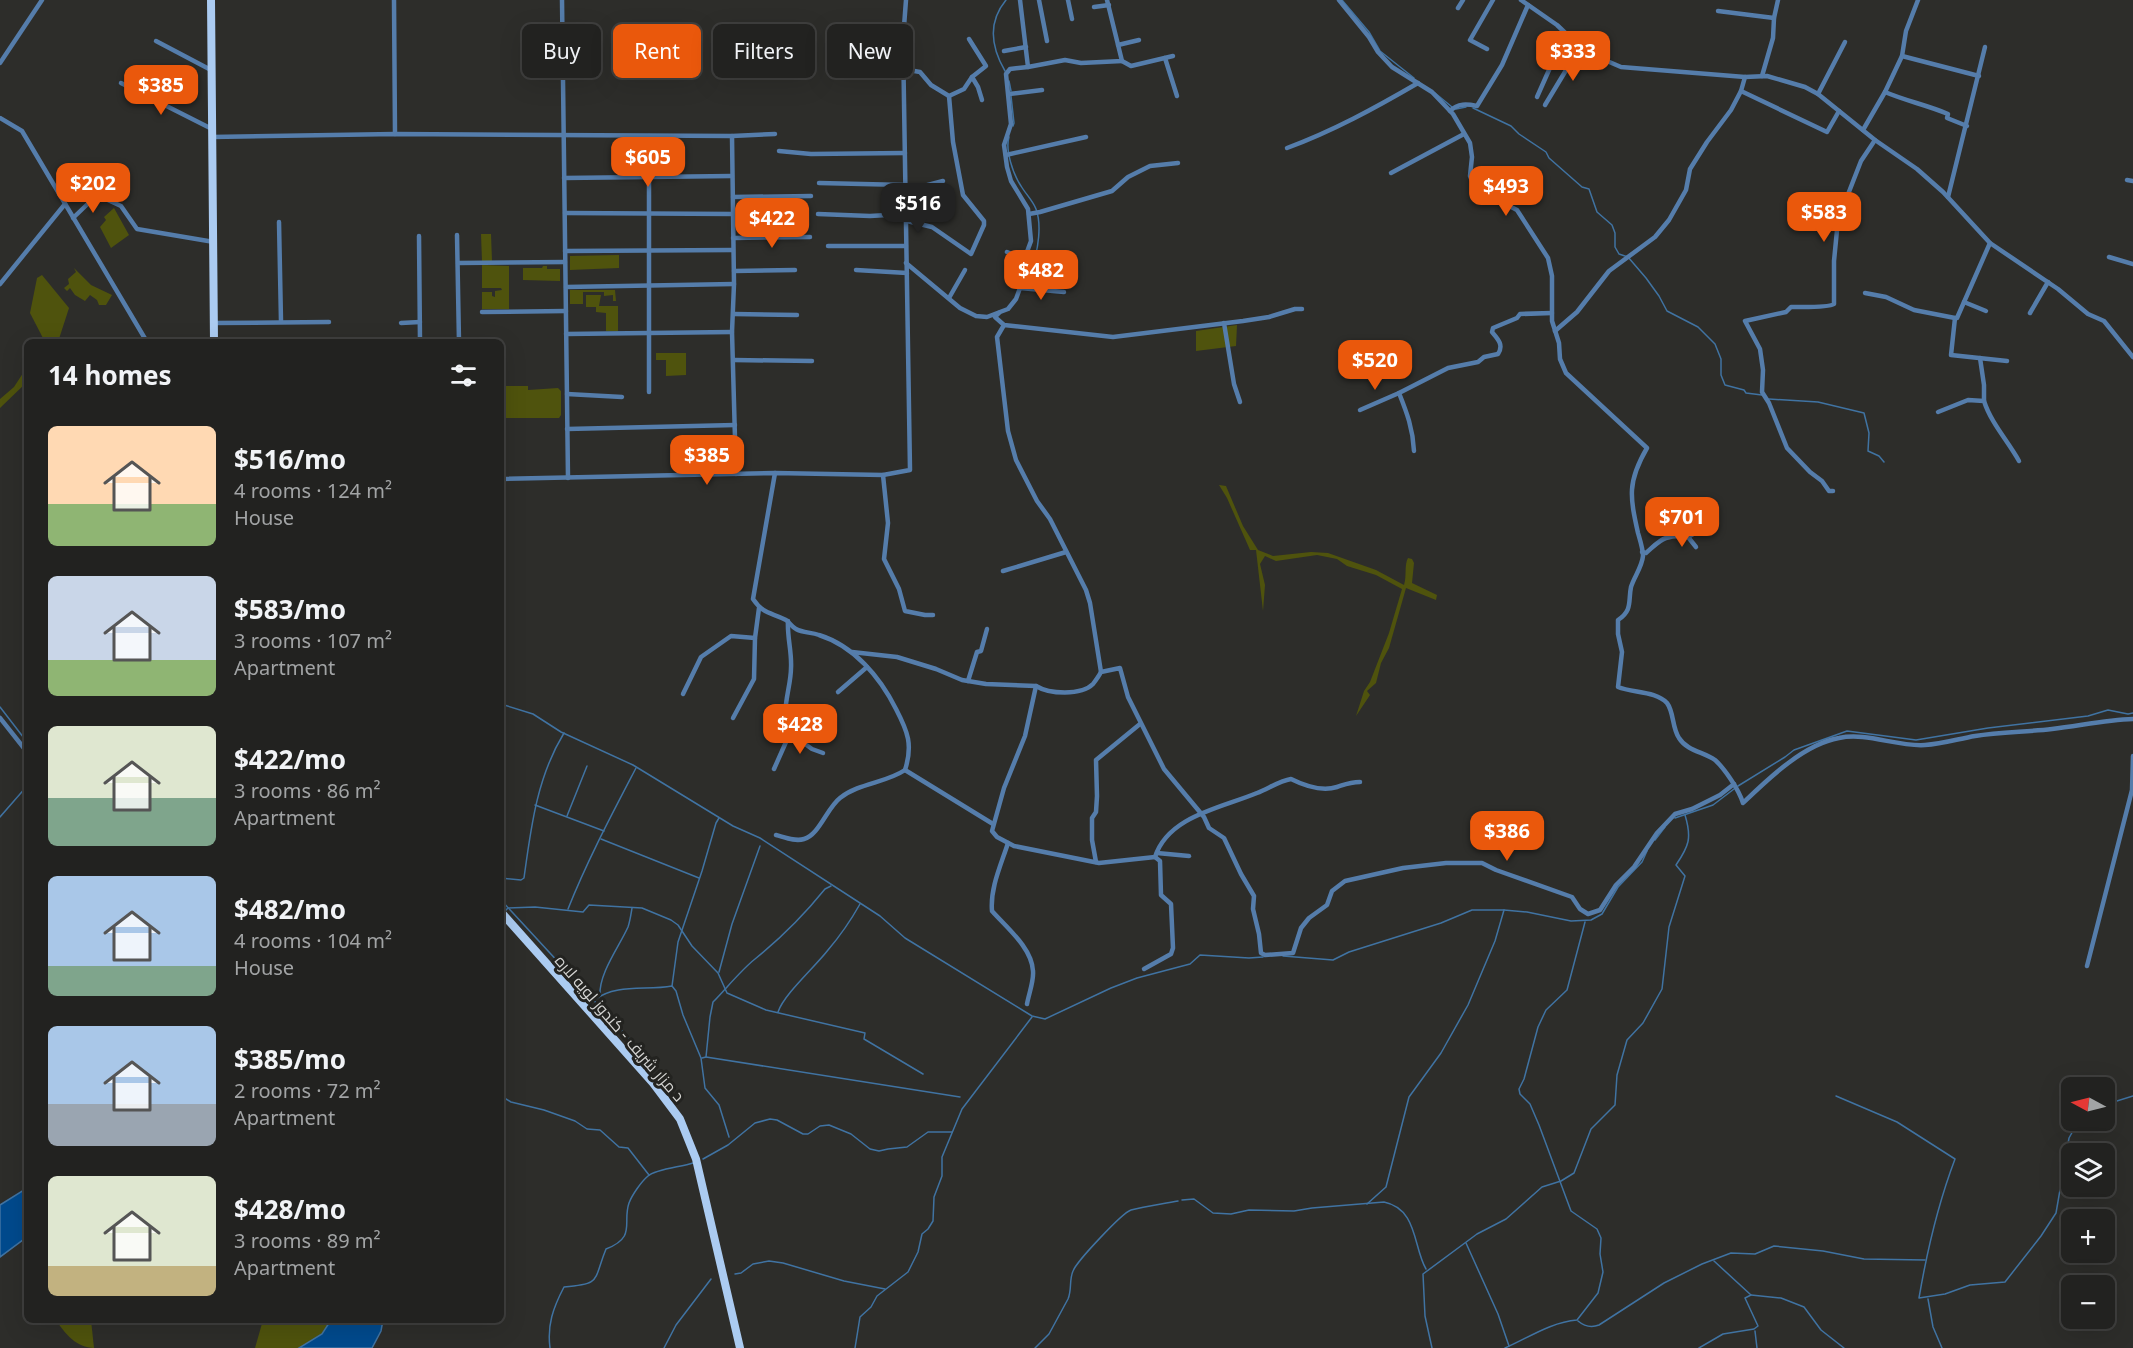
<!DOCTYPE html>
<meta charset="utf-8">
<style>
:root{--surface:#222220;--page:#2e2f2d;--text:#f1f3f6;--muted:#a2a4a5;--line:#3f3f3e;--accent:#ea580c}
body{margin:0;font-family:"Noto Sans",Cairo,sans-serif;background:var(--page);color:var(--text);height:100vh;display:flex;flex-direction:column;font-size:22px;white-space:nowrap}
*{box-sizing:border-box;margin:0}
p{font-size:20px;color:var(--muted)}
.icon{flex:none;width:33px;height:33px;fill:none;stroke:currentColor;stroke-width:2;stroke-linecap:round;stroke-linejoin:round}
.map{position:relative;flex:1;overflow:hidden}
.details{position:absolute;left:24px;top:339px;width:480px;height:984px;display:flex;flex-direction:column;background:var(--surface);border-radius:9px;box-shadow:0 6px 24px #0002,0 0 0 2px var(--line)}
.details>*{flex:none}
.top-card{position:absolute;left:522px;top:24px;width:570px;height:54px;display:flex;gap:12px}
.needle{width:39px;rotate:277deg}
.buttons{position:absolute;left:2061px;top:1077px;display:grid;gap:12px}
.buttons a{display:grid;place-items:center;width:54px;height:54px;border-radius:9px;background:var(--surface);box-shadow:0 6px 24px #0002,0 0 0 2px var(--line);font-size:30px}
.price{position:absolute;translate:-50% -51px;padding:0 14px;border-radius:12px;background:var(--accent);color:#fff;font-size:20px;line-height:39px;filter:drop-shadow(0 2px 3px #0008)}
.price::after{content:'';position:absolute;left:50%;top:36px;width:18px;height:14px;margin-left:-9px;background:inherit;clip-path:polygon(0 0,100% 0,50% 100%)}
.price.current{background:#222;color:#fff}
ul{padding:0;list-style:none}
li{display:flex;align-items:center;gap:18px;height:150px;padding:0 24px}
li span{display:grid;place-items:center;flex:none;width:168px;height:120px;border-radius:9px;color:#555}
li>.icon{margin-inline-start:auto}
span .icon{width:72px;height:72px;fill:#fffc;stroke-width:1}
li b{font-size:26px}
h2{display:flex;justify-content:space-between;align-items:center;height:72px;padding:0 24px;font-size:26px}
.chip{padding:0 21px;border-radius:9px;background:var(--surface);box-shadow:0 6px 24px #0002,0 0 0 2px var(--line);font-size:21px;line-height:54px}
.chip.current{background:var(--accent);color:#fff}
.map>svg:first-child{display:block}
</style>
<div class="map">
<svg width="2133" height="1348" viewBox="0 0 2133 1348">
<rect width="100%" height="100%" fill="#2d2d2a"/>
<g fill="#4f530d">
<polygon points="114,208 129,235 111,248 100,227 106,220 104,217"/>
<polygon points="481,234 491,234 492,261 482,261"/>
<polygon points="619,255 619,268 570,270 570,256"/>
<polygon points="482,265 509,266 509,309 482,309 482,292 492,292 492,296 495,297 495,291 502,290 501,288 482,288"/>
<polygon points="543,266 547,266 547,269 560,269 560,281 523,280 523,268 542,268"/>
<polygon points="74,268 91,285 112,295 106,305 99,305 97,300 90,295 85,301 75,295 70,288 67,291 64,288 69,284 68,279 76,272"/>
<polygon points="42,275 69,308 58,342 45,342 30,313 37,278"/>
<polygon points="570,290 615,290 616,301 613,301 613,295 604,296 604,292 583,292 583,304 570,304"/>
<polygon points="586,295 601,295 599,306 618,306 618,331 606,331 606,313 596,312 596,307 586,307"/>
<polygon points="1237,325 1236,346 1196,351 1196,331"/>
<polygon points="656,353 686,353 686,375 666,376 666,360 656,360"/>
<polygon points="27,367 27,382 0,408 0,399 14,387"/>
<polygon points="501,386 528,386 528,390 558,388 561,391 561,415 559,418 501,418"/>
<path d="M1219,485L1226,486L1243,526L1258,550L1273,556L1311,552L1328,553L1376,570L1404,585C1407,576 1404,565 1408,558L1412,559L1414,563L1412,583L1437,595L1436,600L1406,588L1389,648L1381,663L1376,683L1367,691L1370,695L1356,716L1364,691L1370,682L1389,633L1402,589L1376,575L1347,566L1337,559L1317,555L1276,561L1265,556L1260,564L1265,585L1263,611L1256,550H1250L1227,498Z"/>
<path d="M56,1320H91L94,1348C77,1348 65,1334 56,1320Z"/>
<polygon points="263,1320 331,1320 322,1334 299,1348 255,1348"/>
</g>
<g fill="#004a8d" stroke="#4073a2" stroke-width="1.5">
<polygon points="27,1188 27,1242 23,1240 0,1257 0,1205"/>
<polygon points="331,1320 383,1320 381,1331 372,1348 299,1348 322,1334"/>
</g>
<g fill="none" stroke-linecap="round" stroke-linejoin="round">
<g stroke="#4073a2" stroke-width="1.5">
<polyline points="1342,0 1369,32 1380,51 1414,78"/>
<path d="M1005,71C991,47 987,23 1006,0"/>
<polyline points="1009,81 1011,91"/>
<polyline points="1435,93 1452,107"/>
<polyline points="1011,96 1014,123 1013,126"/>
<polyline points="1473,108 1511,126 1519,134 1546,152 1549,158 1582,187 1589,189 1597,212 1612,225 1615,233 1615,247 1619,254 1628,257 1646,278 1659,296 1667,311 1698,327 1715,344 1721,359 1721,375 1725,385 1744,390 1746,393 1762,395"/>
<polyline points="1456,109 1466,107"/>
<path d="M1009,137C1005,150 1013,174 1021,186C1025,193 1033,201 1036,209C1042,225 1038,249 1033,265"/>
<polyline points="1769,399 1818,402 1864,413 1869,433 1868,451 1879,456 1884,462"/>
<polyline points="501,704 533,714 561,732 633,765 733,826 760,838 880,916 905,938 1032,1016 1045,1019 1111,988 1137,978 1190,964 1200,955 1249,958 1263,957"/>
<polyline points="0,707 27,742"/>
<polyline points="1738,786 1785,757 1794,750 1847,731 1916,740 1988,728 2088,716 2108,710 2128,714 2133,713"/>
<polyline points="535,805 604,831"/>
<polyline points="567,816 587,766"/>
<polyline points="0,817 27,786"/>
<polyline points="1675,818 1713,805 1734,789"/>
<polyline points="601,839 699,878"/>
<polyline points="1655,840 1665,827"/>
<path d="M501,878L521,880L524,878C531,827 537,777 564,733"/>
<polyline points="501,900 634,1044"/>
<path d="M568,909C587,861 612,814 636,768"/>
<polyline points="505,911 508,908 535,907 583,912 589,905 642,908 671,920 678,925 692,946 718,973 727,993 766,1010 865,1033 864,1039 923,1074"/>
<polyline points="501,922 505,927"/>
<polyline points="1283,956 1333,960 1349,952 1441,923 1472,910 1504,910 1527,912 1571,921 1591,920 1602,914 1618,887 1642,862 1647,851"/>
<polyline points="719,972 732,924 760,846"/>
<polyline points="672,986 678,942 702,871 716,823 719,818"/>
<path d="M600,995C599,973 619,947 628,927C630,921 631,914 632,908"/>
<path d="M594,1000C617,983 646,991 672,986L676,991L683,1015L701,1058L705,1088L719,1105L729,1137"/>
<path d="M778,1012C784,994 815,967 828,950C840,936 851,920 860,904"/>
<polyline points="706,1057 960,1097"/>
<path d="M702,1058L706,1057L710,1017L713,1002C725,990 741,970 755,959C781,938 804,915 825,889L831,886"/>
<polyline points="501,1096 511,1102 544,1110 575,1121 587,1129 600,1130 619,1147 628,1148 649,1175"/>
<path d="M1836,1096L1897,1122L1955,1159C1938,1204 1927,1251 1919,1298L1945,1294L1970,1285L2005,1282L2041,1236L2056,1213L2069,1138L2079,1120"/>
<polyline points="2104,1105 2133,1096"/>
<polyline points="703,1159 728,1145 755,1123 770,1119 777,1120 803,1134 808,1134 820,1126 829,1125 851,1134 870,1149 879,1151 888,1149 907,1147 928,1132 952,1132"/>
<path d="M1182,1200L1194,1199L1213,1213L1231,1214L1249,1210L1294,1211L1312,1208L1384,1202C1418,1209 1413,1247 1426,1269"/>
<polyline points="1367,1204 1386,1187 1409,1097 1441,1053 1468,1005 1495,941 1504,910"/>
<polyline points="1466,1243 1498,1314 1509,1346"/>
<polyline points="735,1274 741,1273 753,1264 769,1261 783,1263 844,1281 885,1289"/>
<polyline points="1751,1295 1781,1298 1804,1307 1821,1330 1844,1348"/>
<polyline points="1928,1299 1933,1327 1942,1348"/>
<path d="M1578,1321C1584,1326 1591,1328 1599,1325L1664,1283L1702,1264L1731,1253L1755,1254L1774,1246L1823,1251L1864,1259L1925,1260"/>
<polyline points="1755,1331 1757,1348"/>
<path d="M550,1348C547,1325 553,1308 564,1287C602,1284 593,1281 606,1249C637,1237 622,1223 629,1203C632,1195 641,1182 648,1176C656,1169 681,1167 693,1163"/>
<polyline points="664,1348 676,1325 711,1279"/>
<polyline points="855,1348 860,1317 871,1307 877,1296 908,1272 918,1252 922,1234 928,1229 933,1221 934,1197 942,1176 942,1157 962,1109 1032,1017"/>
<path d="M1035,1348L1049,1334L1068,1299C1072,1290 1069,1280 1073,1271C1077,1261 1122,1213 1131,1210C1146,1206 1163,1204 1178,1201"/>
<path d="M1432,1348L1425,1316L1423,1274L1477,1234L1506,1219L1542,1187L1561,1181L1574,1173L1591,1129L1615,1105L1617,1075L1627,1040L1643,1023L1662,989L1669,927L1685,876L1676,865C1689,846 1692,838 1685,815"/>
<path d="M1505,1348C1528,1338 1551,1322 1577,1320L1598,1293L1603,1272L1600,1254L1601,1238L1597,1229L1571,1211L1539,1125L1530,1104L1520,1094L1519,1089L1524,1079L1538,1027L1546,1010L1567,990L1585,922"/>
<polyline points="1699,1348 1723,1334 1754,1329 1758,1326 1745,1298 1751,1295 1714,1261"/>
</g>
<g stroke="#557dab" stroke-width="4.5">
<polyline points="394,0 395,134"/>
<polyline points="562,0 568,478"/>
<polyline points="1020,0 1028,67 1065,60 1081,63 1122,61 1107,0"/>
<polyline points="1039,0 1047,41"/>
<polyline points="1068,0 1072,19"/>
<path d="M1339,0L1369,37L1378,52L1392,67L1432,92L1453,114L1470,143L1472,157L1470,176L1474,186L1482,192L1517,210L1548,258L1552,276V321L1559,343L1560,359L1566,373L1647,448C1627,482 1630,497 1638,533C1640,540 1643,549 1643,556C1642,567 1634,577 1631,587C1628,601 1633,610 1618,620V634L1622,652L1618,687C1633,693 1656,691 1667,703C1674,712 1672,728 1679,738C1687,751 1704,752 1715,760C1725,769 1739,790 1743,803C1768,779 1804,744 1839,738C1867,732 1897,747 1925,745C1942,744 1958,739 1975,736C2000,732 2026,732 2052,729C2079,726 2105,720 2133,719"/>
<polyline points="1521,0 1557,25 1580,47 1593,55 1621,67 1745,77 1767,76 1805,87 1818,94 1875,140 1917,169 1943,192 1990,243 2058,289 2088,314 2104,321 2133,357"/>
<polyline points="1094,7 1109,5"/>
<polyline points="1458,8 1463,0"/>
<polyline points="1718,11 1774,18"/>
<polyline points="969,39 986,66 972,77"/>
<polyline points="156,41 211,70"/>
<polyline points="1118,45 1139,40"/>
<polyline points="1487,49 1470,40 1493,0"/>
<polyline points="1004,51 1026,47"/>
<polyline points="1902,56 1979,76"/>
<polyline points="1165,58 1177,96"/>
<polyline points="1122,61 1131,66 1173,56"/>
<polyline points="0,63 42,0"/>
<polyline points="903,69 920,72 931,85 949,96 964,89 972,77 978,87 982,100"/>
<polyline points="1762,76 1773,38 1774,18 1778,0"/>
<polyline points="121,83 212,129"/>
<polyline points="1741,91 1827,132 1839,111"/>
<path d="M1885,92C1906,101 1927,105 1948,114L1947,118L1967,126"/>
<polyline points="1009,94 1042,90"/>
<polyline points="1818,94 1845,42"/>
<polyline points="1537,97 1565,34"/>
<polyline points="1545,105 1580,47"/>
<path d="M1450,111C1458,103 1467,104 1477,106L1502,65L1528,5"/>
<polyline points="0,118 22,131 147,342"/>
<polyline points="1863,130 1885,92 1902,56 1906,31 1918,0"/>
<polyline points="649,136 649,392"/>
<polyline points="732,136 734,284 732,332 736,474"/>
<polyline points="212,137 395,134 732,136 775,134"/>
<path d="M1287,148C1333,131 1375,108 1418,83"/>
<polyline points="779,151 811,154 905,153"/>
<polyline points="1006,155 1086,137"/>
<polyline points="1391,173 1464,134"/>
<polyline points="564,178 732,176"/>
<polyline points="2127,180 2133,181"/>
<polyline points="819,183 905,185"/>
<polyline points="905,191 943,181"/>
<polyline points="733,197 811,196"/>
<polyline points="1948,197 1985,47"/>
<polyline points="565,213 733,214"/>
<polyline points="818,214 870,216 905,214"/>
<polyline points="1029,214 1040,212 1112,191 1128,177 1150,166 1178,163"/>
<polyline points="73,218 97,195 121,206 137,229 214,242"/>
<polyline points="907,221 932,227 971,254 984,225 984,221 963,195 953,142 949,96"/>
<polyline points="279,222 281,321"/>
<polyline points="457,235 459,342"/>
<polyline points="419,236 420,342"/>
<polyline points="733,238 810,237"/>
<polyline points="1990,243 1957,318 1955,318 1951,355 2007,361"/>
<polyline points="828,246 906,246"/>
<polyline points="565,251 733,250"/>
<polyline points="1007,252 1024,260"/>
<polyline points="2109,257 2133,264"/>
<polyline points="458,263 565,262"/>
<polyline points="906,263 960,308 976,316 987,317 1000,312 1008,309 1016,299 1020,288 1024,260 1031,241 1028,209 1011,181 1007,167 1004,145 1011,124 1006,74 1010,69 1028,67"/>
<polyline points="856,270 907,273"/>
<polyline points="734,271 795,270"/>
<polyline points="0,284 65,204"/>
<polyline points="566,287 734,284"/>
<polyline points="1020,288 1064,292"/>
<polyline points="1865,293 1886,297 1914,310 1955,318"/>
<polyline points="949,298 965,270"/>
<polyline points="1964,302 1986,311"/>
<polyline points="482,312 566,311"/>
<polyline points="999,313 995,317 1004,325 1113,337 1243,321 1269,317 1295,309 1302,309"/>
<polyline points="2030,313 2048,282"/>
<polyline points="734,314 797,315"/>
<polyline points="214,323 329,322"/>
<polyline points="401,323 420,322"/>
<polyline points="1224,323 1234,384 1240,402"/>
<polyline points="1004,325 997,337 1008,431 1016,460 1037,501 1050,519 1086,590 1090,603 1101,672"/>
<polyline points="1555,331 1577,312 1609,271 1655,237 1669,220 1686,190 1690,169 1707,142 1731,110 1741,91 1745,77"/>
<polyline points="566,334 732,332"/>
<polyline points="1980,358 1984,385 1984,401"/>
<polyline points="734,360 812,361"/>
<polyline points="567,394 622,397"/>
<polyline points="1360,410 1399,393"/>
<path d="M1938,412L1968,400L1984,401C1991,423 2008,441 2019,461"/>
<polyline points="567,429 735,425"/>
<path d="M1414,451C1413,429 1407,413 1399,393L1448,368L1478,362L1484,357L1498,354C1504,345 1498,339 1492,332L1493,328L1517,318L1520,314L1552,313"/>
<path d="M775,473L753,599C764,615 771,612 786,620C790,623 792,627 796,629C803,633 811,632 819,635C854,646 880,677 896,709C908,732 913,745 905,770C886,783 859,783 840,798C827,808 819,835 804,839C795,842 784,837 776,835"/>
<polyline points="883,475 888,523 884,559 899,589 905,611 925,615 933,615"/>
<polyline points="501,479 775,473 883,475 910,470 903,40 906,0"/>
<path d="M1833,491H1829L1822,481L1810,472L1787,448L1769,403L1762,392L1763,370L1760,349L1745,321L1786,312L1791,307C1800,307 1828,308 1834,304V261L1838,220L1861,161L1875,140"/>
<polyline points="1688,537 1696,547"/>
<path d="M1642,552L1646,553C1652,548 1659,540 1666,538C1691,530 1688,549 1702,517"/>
<polyline points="1003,571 1066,552"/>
<path d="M852,652L897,657L936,669L962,680L986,684L1036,686C1049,694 1081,696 1093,684C1096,680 1099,676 1101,672L1120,668L1128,697L1164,769L1204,817L1209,828L1224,838L1241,874L1254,896L1253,909L1259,934L1261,953L1265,955L1293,953L1301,928L1309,918L1327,905L1332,891L1345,881L1403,868L1446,863H1482L1496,870L1572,897L1580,909L1588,914L1600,910L1616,885L1634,867L1657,833L1675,814L1692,809L1720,795L1734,784"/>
<polyline points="968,681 977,652 981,651 987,629"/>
<path d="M1036,686L1025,736L1004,788L992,831L997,837L1014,846L1099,863L1155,857C1168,816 1221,808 1257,793C1268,789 1279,781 1291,779C1305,786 1321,792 1337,787C1346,784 1350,782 1360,782"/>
<polyline points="838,692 867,667"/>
<polyline points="683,694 701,657 731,636 755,638"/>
<polyline points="0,718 27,752"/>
<polyline points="733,718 754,679 755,638 759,608"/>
<polyline points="790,733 812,749 823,753"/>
<path d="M774,769L790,733C779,713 791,689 791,668C792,652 787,637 788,621"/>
<polyline points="905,770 993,824"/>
<path d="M1008,843C1001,865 990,888 992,911C1007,928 1032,948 1033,971C1034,981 1029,993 1027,1004"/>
<polyline points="1157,853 1189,856"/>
<polyline points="1096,862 1092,840 1092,818 1096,812 1097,796 1096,760 1140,724"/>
<polyline points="2087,966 2132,790 2133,756"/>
<polyline points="1144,969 1171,954 1173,948 1171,904 1161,895 1160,861 1155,857"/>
</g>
<g stroke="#abcbf1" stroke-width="8">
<polyline points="211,0 214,342"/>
<polyline points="501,912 653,1083 680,1119 696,1159 740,1348"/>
</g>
</g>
<g text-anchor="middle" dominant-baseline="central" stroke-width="6" stroke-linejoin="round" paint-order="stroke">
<g font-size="16" fill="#d4d4d2" stroke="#232320">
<text transform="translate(620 1028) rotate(49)">د مزار شریف - کندوز لویه لاره</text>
</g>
</g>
</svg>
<div class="buttons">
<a><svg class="needle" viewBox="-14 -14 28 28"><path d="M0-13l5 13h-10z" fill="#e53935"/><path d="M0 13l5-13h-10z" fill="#a2a4a5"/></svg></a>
<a><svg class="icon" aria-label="layers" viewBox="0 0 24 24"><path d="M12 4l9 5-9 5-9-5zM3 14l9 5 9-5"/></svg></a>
<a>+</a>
<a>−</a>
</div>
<b class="price" style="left:1573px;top:82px">$333</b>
<b class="price" style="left:161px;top:116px">$385</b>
<b class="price" style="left:648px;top:188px">$605</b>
<b class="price" style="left:93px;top:214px">$202</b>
<b class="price" style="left:1506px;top:217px">$493</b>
<b class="price current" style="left:918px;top:234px">$516</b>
<b class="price" style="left:1824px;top:243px">$583</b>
<b class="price" style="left:772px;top:249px">$422</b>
<b class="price" style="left:1041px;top:301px">$482</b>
<b class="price" style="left:1375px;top:391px">$520</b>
<b class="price" style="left:707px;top:486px">$385</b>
<b class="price" style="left:1682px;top:548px">$701</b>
<b class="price" style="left:800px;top:755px">$428</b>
<b class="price" style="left:1507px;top:862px">$386</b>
<div class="top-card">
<a class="chip">Buy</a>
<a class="chip current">Rent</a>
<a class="chip">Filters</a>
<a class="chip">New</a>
</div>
<section class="details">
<h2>14 homes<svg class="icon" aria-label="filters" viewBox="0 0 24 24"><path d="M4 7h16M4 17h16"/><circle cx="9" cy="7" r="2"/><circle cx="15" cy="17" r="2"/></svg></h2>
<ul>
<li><span style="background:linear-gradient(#ffd9b3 65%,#8fb573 0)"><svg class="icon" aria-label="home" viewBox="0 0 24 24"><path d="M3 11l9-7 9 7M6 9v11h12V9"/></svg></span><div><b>$516/mo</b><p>4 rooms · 124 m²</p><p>House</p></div></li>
<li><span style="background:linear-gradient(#c9d6e8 70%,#8fb573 0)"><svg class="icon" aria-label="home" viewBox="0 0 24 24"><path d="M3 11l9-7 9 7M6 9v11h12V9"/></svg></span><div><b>$583/mo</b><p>3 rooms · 107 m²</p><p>Apartment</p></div></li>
<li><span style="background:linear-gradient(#dfe7d0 60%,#7fa58c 0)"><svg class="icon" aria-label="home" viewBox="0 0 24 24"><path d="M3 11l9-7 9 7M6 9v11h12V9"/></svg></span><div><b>$422/mo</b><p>3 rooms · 86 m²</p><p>Apartment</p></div></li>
<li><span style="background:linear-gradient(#a9c7e8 75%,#7fa58c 0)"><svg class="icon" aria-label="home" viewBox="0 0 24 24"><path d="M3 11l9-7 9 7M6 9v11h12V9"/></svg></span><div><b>$482/mo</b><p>4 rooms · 104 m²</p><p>House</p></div></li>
<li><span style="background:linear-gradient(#a9c7e8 65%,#9aa5b1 0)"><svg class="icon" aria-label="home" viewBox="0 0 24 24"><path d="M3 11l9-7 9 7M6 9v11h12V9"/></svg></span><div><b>$385/mo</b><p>2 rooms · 72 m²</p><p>Apartment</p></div></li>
<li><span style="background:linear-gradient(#dfe7d0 75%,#c2b280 0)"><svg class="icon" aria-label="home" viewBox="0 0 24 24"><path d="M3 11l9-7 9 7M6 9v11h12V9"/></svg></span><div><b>$428/mo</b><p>3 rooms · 89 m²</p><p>Apartment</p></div></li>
</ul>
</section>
</div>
